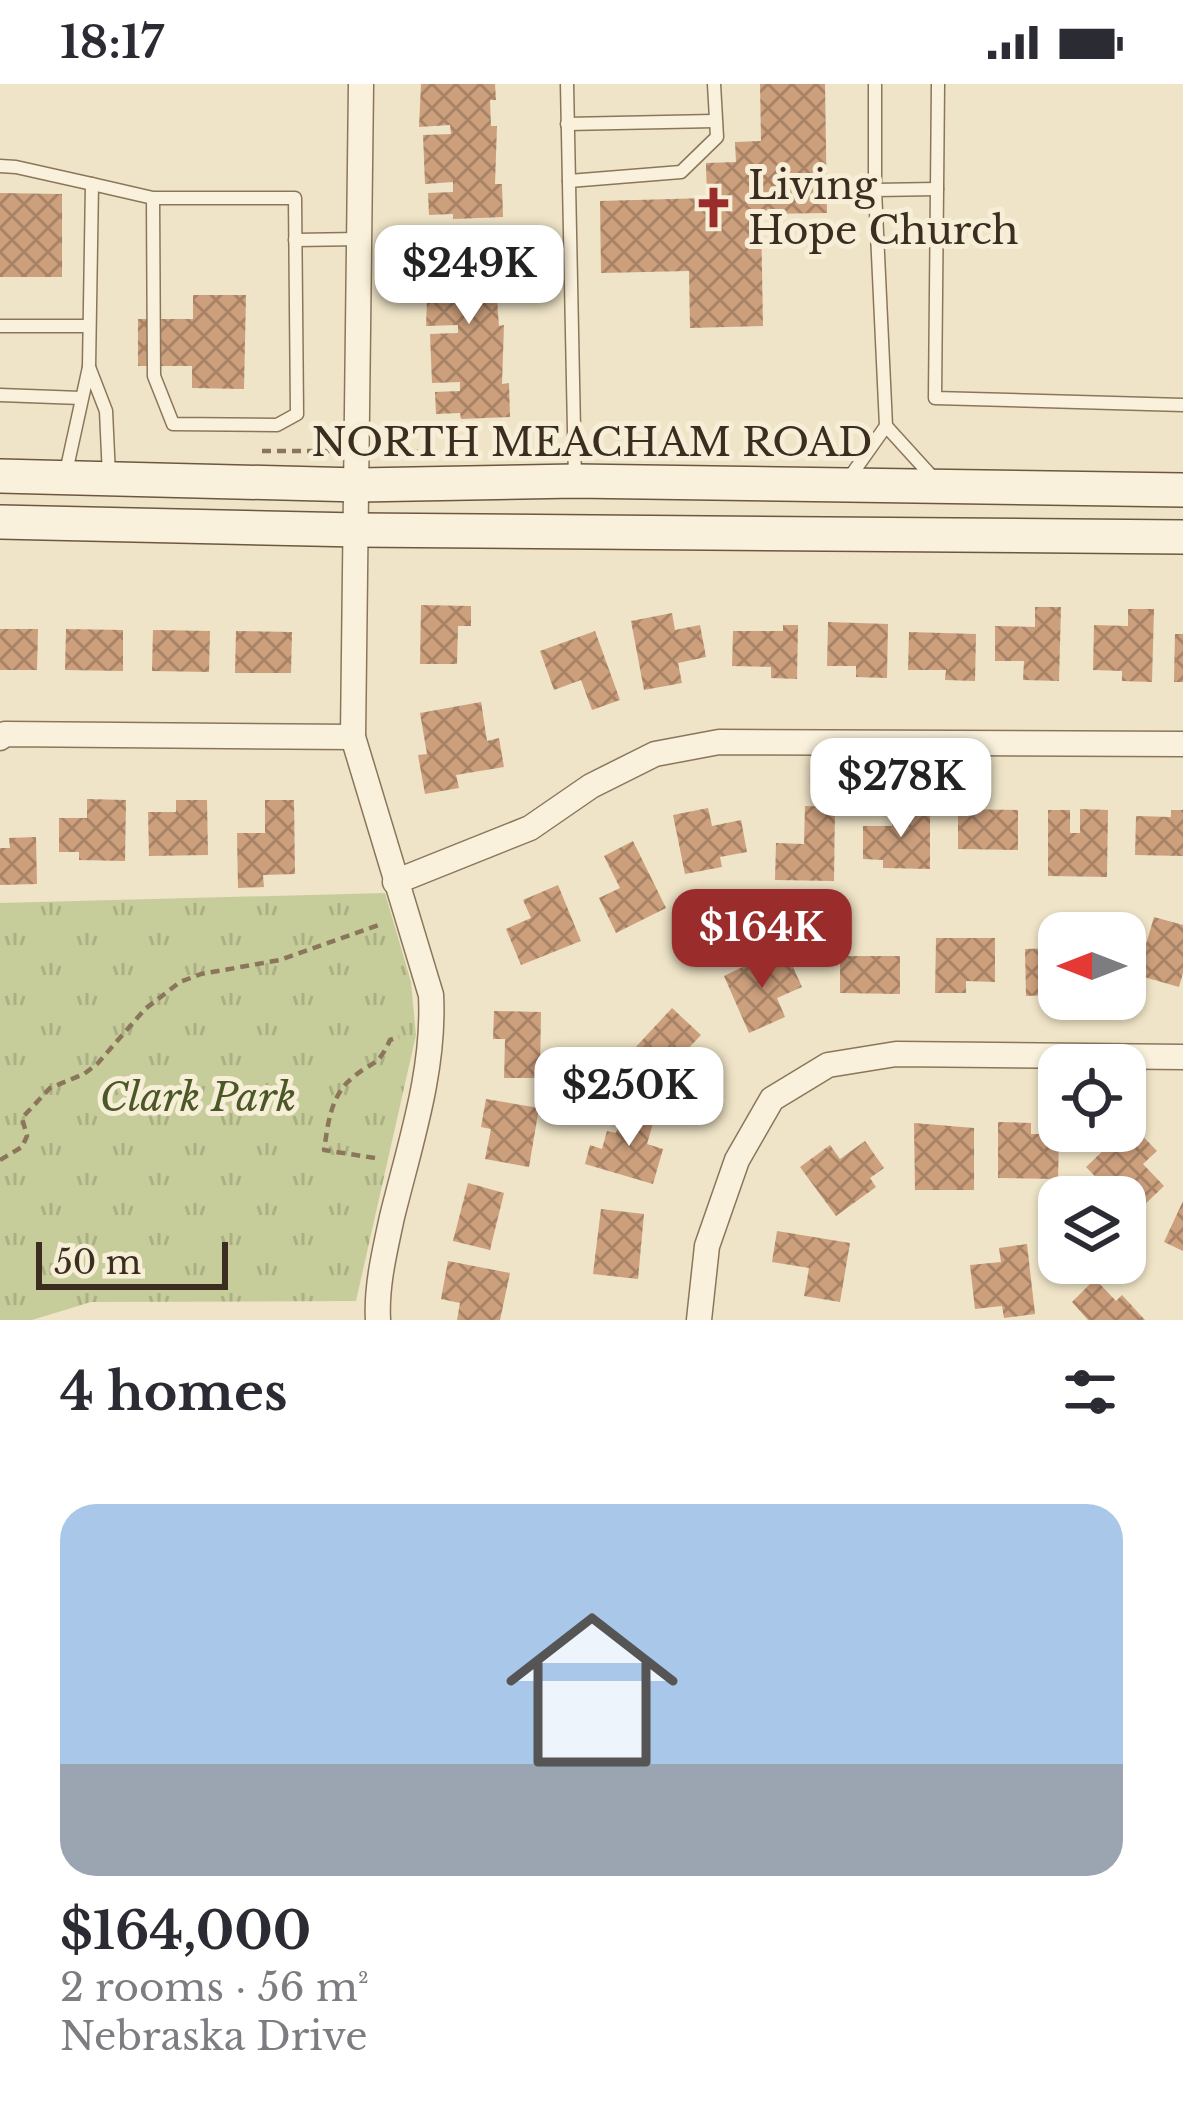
<!DOCTYPE html>
<meta charset="utf-8">
<style>
:root{--surface:#fff;--page:#f2f2f3;--text:#2b2b33;--muted:#7c7c81;--line:#e1e1e2;--accent:#9a2d2c}
body{margin:0;font-family:"Libre Baskerville",serif;background:var(--page);color:var(--text);height:100vh;display:flex;flex-direction:column;font-size:45px;white-space:nowrap}
*{box-sizing:border-box;margin:0}
p{font-size:39px;color:var(--muted)}
.icon{flex:none;width:66px;height:66px;fill:none;stroke:currentColor;stroke-width:2;stroke-linecap:round;stroke-linejoin:round}
.map{position:relative;height:1236px;overflow:hidden}
.panel{display:flex;flex-direction:column;background:var(--surface);flex:1}
.panel>*{flex:none}
.needle{width:78px;rotate:270deg}
.tools{position:absolute;left:1038px;top:828px;display:grid;gap:24px}
.tools a{display:grid;place-items:center;width:108px;height:108px;border-radius:24px;background:var(--surface);box-shadow:0 3px 9px #0004;font-size:60px}
.scale{position:absolute;left:36px;bottom:30px;width:192px;box-sizing:border-box;padding-left:12px;border:6px solid #3b2d20;border-top:0;font-size:33px;line-height:42px;white-space:nowrap;color:#3b2d20;-webkit-text-stroke:9px #f6eed7;paint-order:stroke}
.price{position:absolute;translate:-50% -102px;padding:0 27px;border-radius:24px;background:#fff;color:#222;font-size:39px;line-height:78px;filter:drop-shadow(0 3px 6px #0008)}
.price::after{content:'';position:absolute;left:50%;top:72px;width:36px;height:27px;margin-left:-18px;background:inherit;clip-path:polygon(0 0,100% 0,50% 100%)}
.price.active{background:var(--accent);color:#fff}
ul{padding:0;list-style:none}
li{display:grid;align-content:center;gap:24px;height:636px;padding:0 60px}
li+li{border-top:3px solid var(--line)}
li span{display:grid;place-items:center;height:372px;border-radius:36px;color:#555}
li>.icon{margin-inline-start:auto}
span .icon{width:216px;height:216px;fill:#fffc;stroke-width:1}
li b{font-size:51px}
h2{display:flex;justify-content:space-between;align-items:center;height:144px;padding:0 60px;font-size:51px}
.status{display:flex;justify-content:space-between;align-items:center;height:84px;padding:0 60px;background:var(--surface);direction:ltr}
.status svg{height:33px;fill:currentColor}
.map>svg:first-child{display:block}
</style>
<div class="status"><b>18:17</b><svg viewBox="0 0 49 12"><path d="M0 12V9h3v3zM5 12V6h3v6zM10 12V3h3v9zM15 12V0h3v12zM26 1h20v11H26zM47 4h2v5h-2z"/></svg></div>
<div class="map">
<svg width="1183" height="1236" viewBox="0 0 1183 1236">
<defs>
<pattern id="park-tufts" width="24" height="20" patternUnits="userSpaceOnUse" patternTransform="scale(3)"><rect width="24" height="20" fill="#c6cd9a"/><path d="M3 7l-1-3M5 7V3M7 7l1-3M15 17l-1-3M17 17v-4M19 17l1-3" fill="none" stroke="#abb084"/></pattern>
<pattern id="building-cross-hatch" width="8" height="8" patternUnits="userSpaceOnUse" patternTransform="scale(3)"><rect width="8" height="8" fill="#cda07d"/><path d="M0 0l8 8M0 8l8-8" fill="none" stroke="#a88366"/></pattern>
</defs>
<rect width="100%" height="100%" fill="#efe4c7"/>
<polygon fill="url(#park-tufts)" points="385,809 411,898 416,951 356,1217 91,1218 32,1236 0,1236 0,819"/>
<g fill="url(#building-cross-hatch)">
<polygon points="421,0 495,0 496,16 490,16 491,42 497,42 495,100 502,100 503,133 453,135 453,130 429,131 428,109 453,108 453,98 425,100 423,51 451,50 450,41 419,43"/>
<polygon points="760,0 825,0 827,129 761,130 763,242 690,244 689,187 601,189 600,117 707,114 706,79 736,78 735,58 761,57"/>
<polygon points="0,109 62,110 62,193 0,193"/>
<polygon points="504,153 503,215 497,216 499,242 504,241 502,300 509,299 510,333 461,335 460,329 436,330 435,308 460,307 460,298 432,299 430,250 458,249 458,241 426,242 428,192 455,191 455,182 432,183 431,156"/>
<polygon points="193,211 246,211 244,305 192,304 192,282 138,282 138,235 193,235"/>
<polygon points="421,521 471,522 471,542 458,542 457,580 420,580"/>
<polygon points="1035,523 1061,523 1059,597 1023,596 1024,577 995,577 995,542 1035,543"/>
<polygon points="1128,525 1154,525 1152,598 1122,597 1122,587 1093,586 1094,541 1128,542"/>
<polygon points="672,529 675,546 700,541 706,573 678,579 682,599 644,606 631,537"/>
<polygon points="828,538 888,540 887,594 856,593 856,582 827,582"/>
<polygon points="783,541 798,541 797,595 771,594 771,583 732,582 733,547 783,547"/>
<polygon points="0,545 38,545 37,586 0,586"/>
<polygon points="66,545 123,546 123,587 65,586"/>
<polygon points="153,546 210,547 209,588 152,587"/>
<polygon points="236,547 292,548 291,589 235,589"/>
<polygon points="595,547 620,616 592,626 581,596 554,606 540,567"/>
<polygon points="909,548 976,550 975,597 945,596 946,586 908,586"/>
<polygon points="1175,550 1183,550 1183,598 1174,598"/>
<polygon points="481,618 487,657 499,654 504,683 456,691 459,704 425,710 418,671 427,670 420,629"/>
<polygon points="87,715 126,716 125,777 79,776 79,768 59,768 59,734 87,734"/>
<polygon points="176,716 207,716 208,771 149,772 148,728 176,728"/>
<polygon points="265,716 294,716 295,790 263,791 264,803 238,804 237,749 265,749"/>
<polygon points="805,722 835,723 834,797 775,796 776,759 804,760"/>
<polygon points="893,723 930,723 930,785 883,784 883,776 863,775 863,742 892,742"/>
<polygon points="708,724 712,742 741,736 747,768 720,773 722,783 685,790 673,731"/>
<polygon points="958,725 1018,726 1018,766 958,765"/>
<polygon points="1080,725 1108,726 1107,793 1048,792 1048,726 1070,726 1070,749 1080,749"/>
<polygon points="1171,726 1183,726 1183,772 1135,771 1136,732 1171,733"/>
<polygon points="36,753 37,800 0,801 0,764 10,764 9,754"/>
<polygon points="633,757 666,824 616,849 599,814 620,804 604,772"/>
<polygon points="558,801 581,857 521,881 506,845 531,834 523,816"/>
<polygon points="1154,833 1183,841 1183,889 1179,903 1137,891"/>
<polygon points="936,854 995,854 995,898 966,897 966,909 935,909"/>
<polygon points="1059,864 1059,900 1052,900 1052,911 1026,912 1025,865"/>
<polygon points="788,872 802,903 777,914 785,933 749,949 724,892 757,876 761,884"/>
<polygon points="840,872 900,872 900,910 840,909"/>
<polygon points="672,924 701,951 683,970 708,993 686,1016 633,966"/>
<polygon points="494,927 541,928 540,994 504,994 505,955 493,955"/>
<polygon points="486,1015 539,1024 529,1083 485,1075 491,1045 481,1043"/>
<polygon points="624,1023 655,1032 647,1060 663,1065 653,1100 585,1080 590,1061 602,1065 607,1047 616,1049"/>
<polygon points="998,1038 1031,1039 1031,1050 1059,1050 1058,1095 998,1094"/>
<polygon points="914,1039 974,1044 974,1106 915,1106"/>
<polygon points="1131,1040 1157,1067 1143,1080 1164,1102 1139,1126 1126,1111 1115,1113 1086,1083"/>
<polygon points="865,1057 884,1084 870,1094 876,1103 836,1132 800,1083 830,1061 840,1075"/>
<polygon points="468,1099 504,1109 490,1166 453,1157"/>
<polygon points="1183,1117 1183,1167 1164,1158"/>
<polygon points="601,1125 644,1130 638,1195 593,1190"/>
<polygon points="777,1147 850,1159 840,1218 804,1212 809,1184 772,1178"/>
<polygon points="1027,1160 1035,1230 1004,1234 1002,1222 975,1225 970,1181 1001,1178 999,1164"/>
<polygon points="448,1177 510,1189 500,1236 457,1236 460,1219 441,1215"/>
<polygon points="1095,1195 1116,1217 1122,1211 1145,1236 1088,1236 1072,1218"/>
</g>
<g fill="none" stroke-linecap="round" stroke-linejoin="round">
<defs>
<g id="service">
<polyline points="567,0 575,396"/>
<polyline points="938,0 935,314 1183,321"/>
<polyline points="567,40 714,37"/>
<polyline points="0,82 16,83 92,100 89,283"/>
<polyline points="569,97 681,88 717,53 714,0"/>
<polyline points="92,100 153,114 295,114 297,330 277,341 173,340 154,292 153,114"/>
<polyline points="875,106 875,0"/>
<polyline points="295,156 360,155"/>
<polyline points="0,242 89,242"/>
<polyline points="0,311 81,314"/>
<polyline points="886,342 875,106 937,105"/>
<polyline points="66,388 89,283 106,327 109,392"/>
<polyline points="847,397 886,342 936,397"/>
</g>
<g id="minor">
<path d="M361,0L353,653L431,911C435,986 410,1060 392,1133C385,1166 376,1202 378,1236"/>
<polyline points="0,654 5,650 353,653"/>
<polyline points="395,798 530,744 591,702 655,670 719,658 1183,660"/>
<polyline points="699,1236 707,1162 737,1076 772,1015 828,981 896,970 1183,973"/>
</g>
<g id="secondary">
<polyline points="0,392 359,401 575,397 1183,406"/>
<polyline points="0,438 357,446 1183,453"/>
</g>
</defs>
<use href="#service" stroke="#8b765c" stroke-width="15"/>
<use href="#minor" stroke="#8b765c" stroke-width="27"/>
<use href="#secondary" stroke="#6d573f" stroke-width="36"/>
<g stroke="#8b765c" stroke-width="4.5" stroke-dasharray="9 6" stroke-linecap="butt">
<polyline points="262,367 335,367"/>
<polyline points="382,368 419,368"/>
<path d="M375,1074L324,1066C328,1041 330,1013 351,995C371,977 378,984 390,956L399,953"/>
<polyline points="0,1076 22,1063 27,1052 22,1034 50,1004 84,990 98,979 145,925 180,898 201,890 280,876 379,841"/>
</g>
<use href="#service" stroke="#f9f1db" stroke-width="12"/>
<use href="#minor" stroke="#f9f1db" stroke-width="24"/>
<use href="#secondary" stroke="#f9f1db" stroke-width="33"/>
</g>
<defs>
<symbol id="church-bare" viewBox="-9 -9 18 18"><path d="M-1.2-6h2.4v3.5h3.3v2.4h-3.3V6h-2.4V-.1h-3.3v-2.4h3.3Z" fill="#9a2d2c" stroke="#f6eed7" stroke-width="2.5" paint-order="stroke"/></symbol>
</defs>
<g fill-rule="evenodd">
<use href="#church-bare" x="684" y="94" width="59" height="59"/>
</g>
<g text-anchor="middle" dominant-baseline="central" stroke-width="10" stroke-linejoin="round" paint-order="stroke">
<g font-size="39" fill="#3b2d20" stroke="#f6eed7" text-anchor="start">
<text x="748" y="101">Living<tspan x="748" dy="45">Hope Church</tspan></text>
</g>
<g font-size="39" fill="#3b2d20" stroke="#f6eed7">
<text x="592" y="358">NORTH MEACHAM ROAD</text>
</g>
<g font-size="39" font-style="italic" fill="#4a5726" stroke="#f6eed7">
<text x="198" y="1013">Clark Park</text>
</g>
</g>
</svg>
<div class="tools">
<a><svg class="needle" viewBox="-14 -14 28 28"><path d="M0-13l5 13h-10z" fill="#e53935"/><path d="M0 13l5-13h-10z" fill="#7c7c81"/></svg></a>
<a><svg class="icon" aria-label="locate" viewBox="0 0 24 24"><circle cx="12" cy="12" r="6"/><path d="M12 2v4M12 18v4M2 12h4M18 12h4"/></svg></a>
<a><svg class="icon" aria-label="layers" viewBox="0 0 24 24"><path d="M12 4l9 5-9 5-9-5zM3 14l9 5 9-5"/></svg></a>
</div>
<div class="scale">50 m</div>
<b class="price" style="left:469px;top:243px">$249K</b>
<b class="price" style="left:901px;top:756px">$278K</b>
<b class="price active" style="left:762px;top:907px">$164K</b>
<b class="price" style="left:629px;top:1065px">$250K</b>
</div>
<section class="panel">
<h2>4 homes<svg class="icon" aria-label="filters" viewBox="0 0 24 24"><path d="M4 7h16M4 17h16"/><circle cx="9" cy="7" r="2"/><circle cx="15" cy="17" r="2"/></svg></h2>
<ul>
<li><span style="background:linear-gradient(#a9c7e8 70%,#9aa5b1 0)"><svg class="icon" aria-label="home" viewBox="0 0 24 24"><path d="M3 11l9-7 9 7M6 9v11h12V9"/></svg></span><div><b>$164,000</b><p>2 rooms · 56 m²</p><p>Nebraska Drive</p></div></li>
</ul>
</section>
